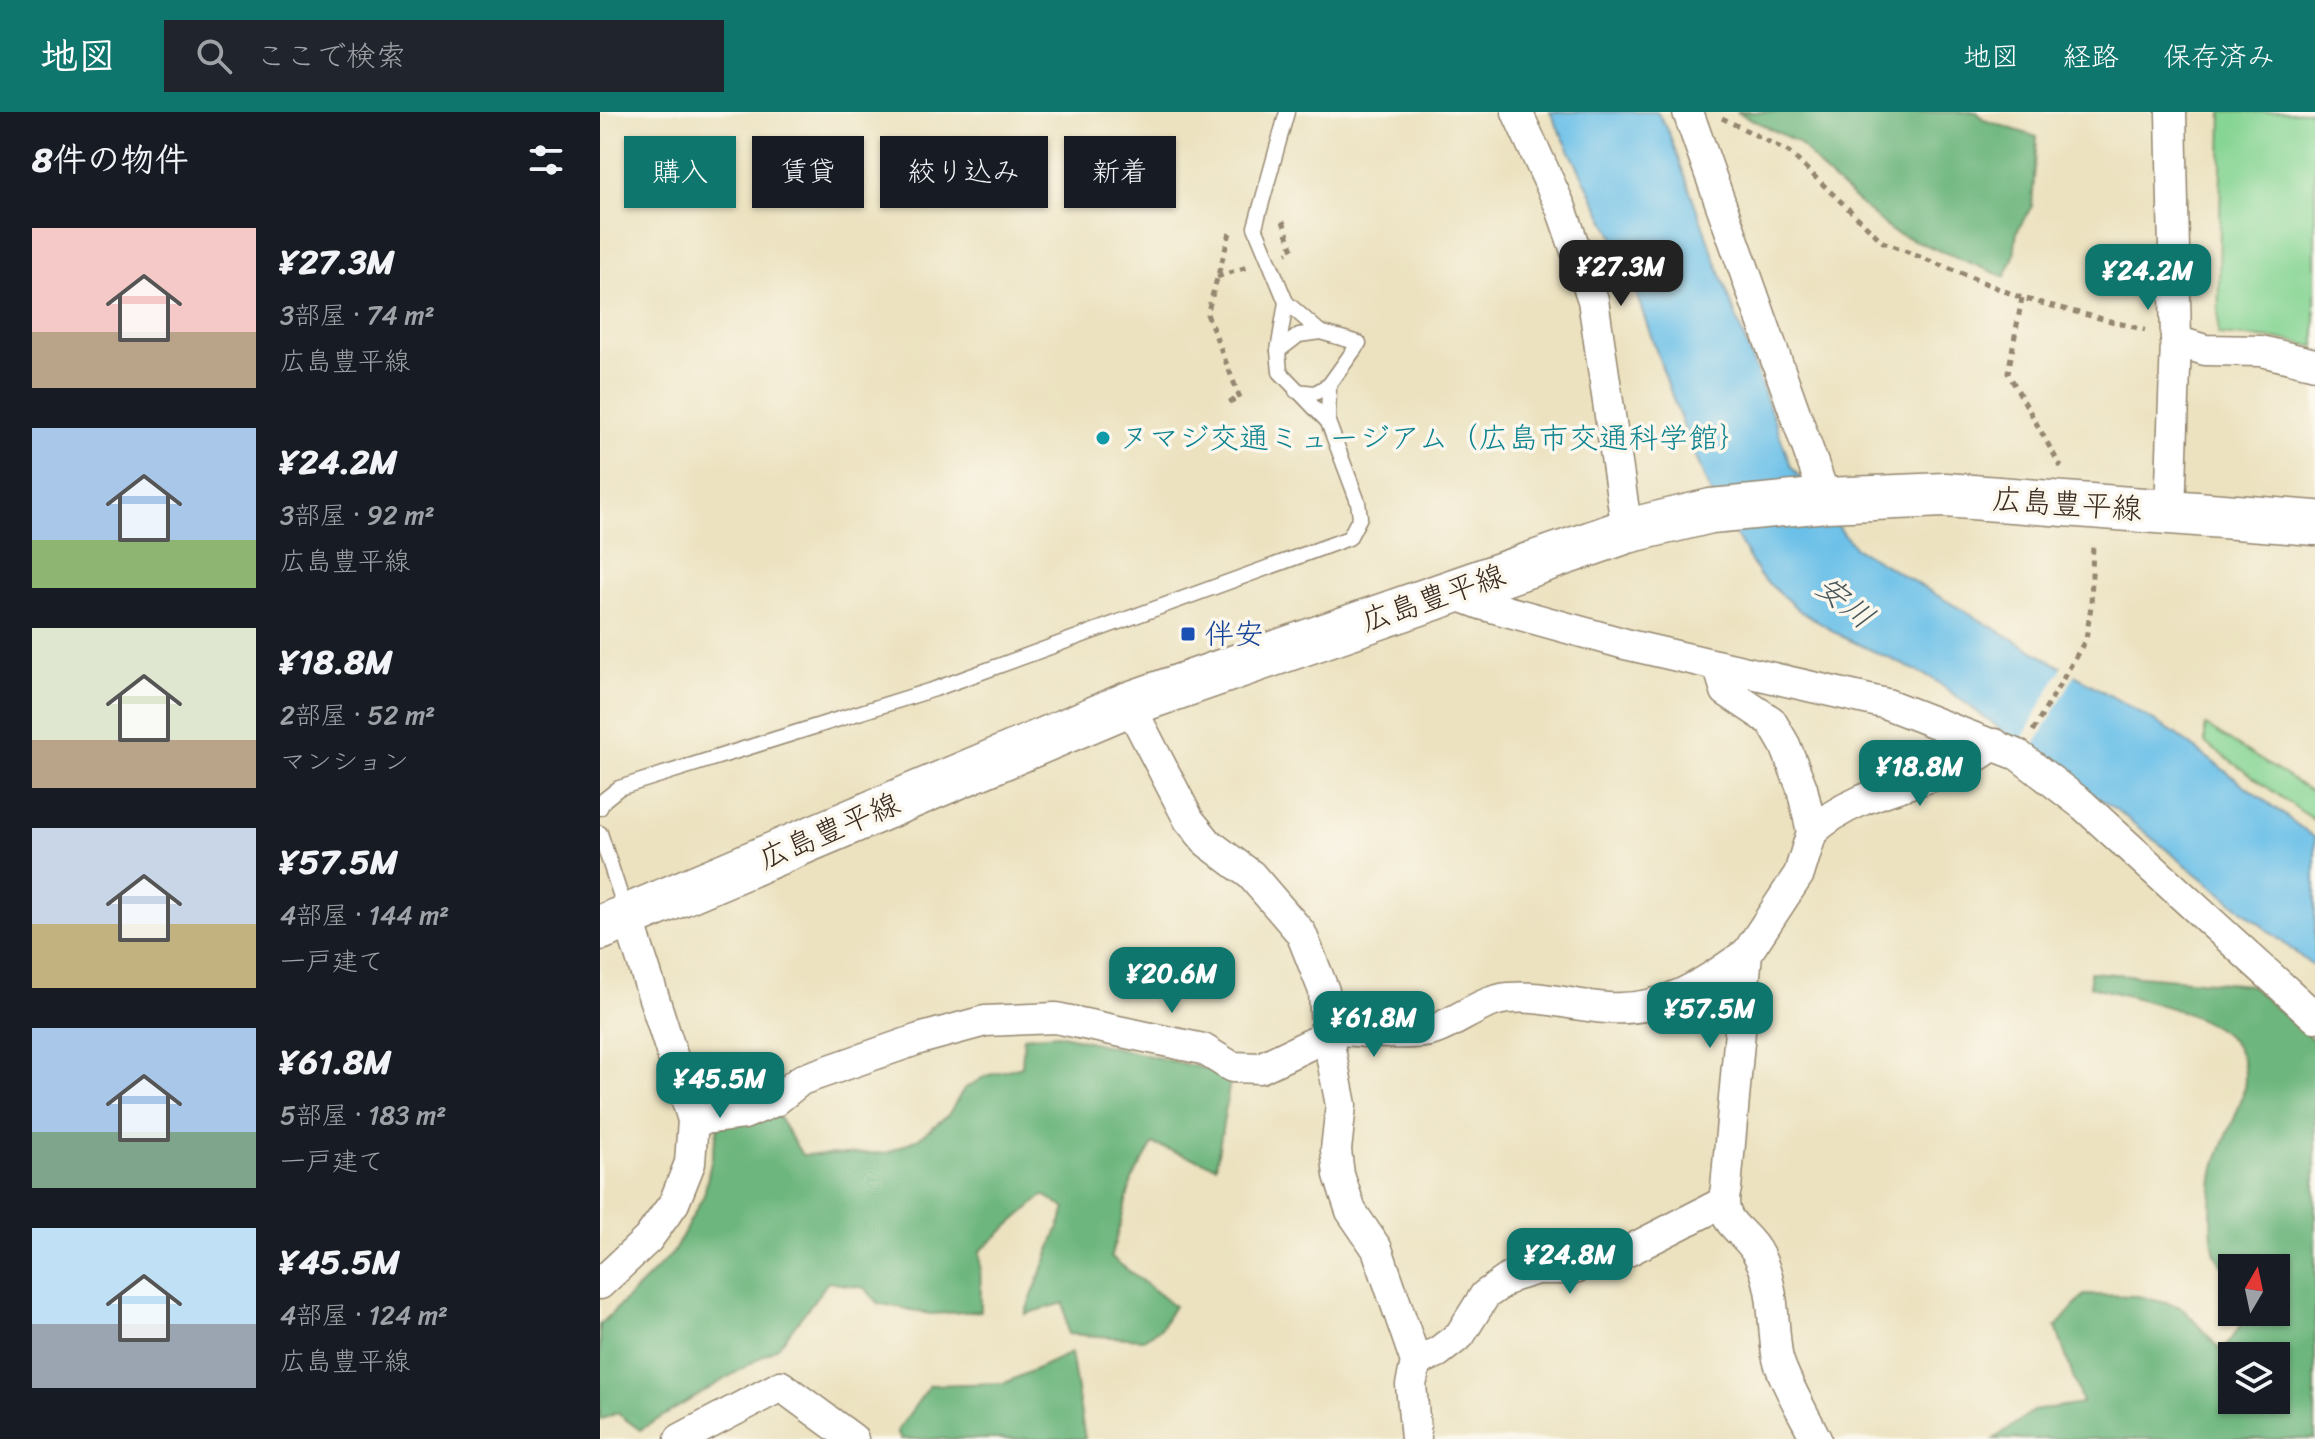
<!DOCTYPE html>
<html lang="ja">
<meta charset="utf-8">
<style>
:root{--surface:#171b24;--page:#20242c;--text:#f1f3f6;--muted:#9ea1a6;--accent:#0f766e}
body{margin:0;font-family:Sriracha,"Klee One",sans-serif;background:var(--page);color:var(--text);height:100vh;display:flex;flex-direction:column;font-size:30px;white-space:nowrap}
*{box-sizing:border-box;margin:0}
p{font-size:26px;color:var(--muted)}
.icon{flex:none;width:44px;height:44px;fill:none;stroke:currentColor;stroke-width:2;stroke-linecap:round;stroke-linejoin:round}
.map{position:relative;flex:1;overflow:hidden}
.side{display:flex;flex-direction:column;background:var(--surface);width:600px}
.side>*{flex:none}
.guide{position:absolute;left:24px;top:24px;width:760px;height:72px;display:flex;gap:16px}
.needle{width:52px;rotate:9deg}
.fabs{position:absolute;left:1618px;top:1142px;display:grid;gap:16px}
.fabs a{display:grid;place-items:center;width:72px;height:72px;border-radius:0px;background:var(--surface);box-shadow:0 2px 6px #0004;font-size:40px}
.price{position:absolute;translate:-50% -68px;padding:0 18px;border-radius:16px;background:var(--accent);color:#fff;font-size:26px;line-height:52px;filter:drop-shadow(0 2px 4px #0008)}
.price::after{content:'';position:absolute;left:50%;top:48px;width:24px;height:18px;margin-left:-12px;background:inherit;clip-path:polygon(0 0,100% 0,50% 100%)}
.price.selected{background:#222;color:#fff}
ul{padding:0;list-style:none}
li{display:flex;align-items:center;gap:24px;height:200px;padding:0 32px}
li span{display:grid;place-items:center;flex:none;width:224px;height:160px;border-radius:0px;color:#555}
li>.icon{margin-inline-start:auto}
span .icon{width:96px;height:96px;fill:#fffc;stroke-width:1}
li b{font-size:34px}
h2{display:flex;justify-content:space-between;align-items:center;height:96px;padding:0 32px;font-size:34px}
.tag{padding:0 28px;border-radius:0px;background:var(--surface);box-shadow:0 2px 6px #0004;font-size:28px;line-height:72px}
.tag.selected{background:var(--accent);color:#fff}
header{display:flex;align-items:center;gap:48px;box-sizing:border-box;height:112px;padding:0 40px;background:var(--accent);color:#fff}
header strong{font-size:38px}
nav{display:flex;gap:44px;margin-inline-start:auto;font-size:28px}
.search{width:560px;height:72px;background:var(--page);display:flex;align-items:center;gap:20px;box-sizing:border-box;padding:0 28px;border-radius:0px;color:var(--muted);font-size:30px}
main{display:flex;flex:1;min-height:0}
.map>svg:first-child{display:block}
</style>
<header>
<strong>地図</strong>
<div class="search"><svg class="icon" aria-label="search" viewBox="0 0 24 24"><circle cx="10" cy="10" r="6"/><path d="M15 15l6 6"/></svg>ここで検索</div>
<nav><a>地図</a><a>経路</a><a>保存済み</a></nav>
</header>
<main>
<section class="side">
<h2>8件の物件<svg class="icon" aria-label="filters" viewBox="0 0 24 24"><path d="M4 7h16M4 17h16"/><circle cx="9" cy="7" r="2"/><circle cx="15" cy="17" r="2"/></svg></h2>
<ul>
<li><span style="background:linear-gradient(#f6c9c9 65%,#b9a48a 0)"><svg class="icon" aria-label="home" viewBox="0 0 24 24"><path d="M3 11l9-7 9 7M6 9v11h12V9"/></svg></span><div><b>¥27.3M</b><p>3部屋 · 74 m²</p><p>広島豊平線</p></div></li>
<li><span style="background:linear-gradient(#a9c7e8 70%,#8fb573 0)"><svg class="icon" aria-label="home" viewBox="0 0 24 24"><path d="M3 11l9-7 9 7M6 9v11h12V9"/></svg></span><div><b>¥24.2M</b><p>3部屋 · 92 m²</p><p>広島豊平線</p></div></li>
<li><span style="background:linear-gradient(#dfe7d0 70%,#b9a48a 0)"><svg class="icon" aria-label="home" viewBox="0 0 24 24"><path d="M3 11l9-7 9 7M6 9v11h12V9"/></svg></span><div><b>¥18.8M</b><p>2部屋 · 52 m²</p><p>マンション</p></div></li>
<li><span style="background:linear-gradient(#c9d6e8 60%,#c2b280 0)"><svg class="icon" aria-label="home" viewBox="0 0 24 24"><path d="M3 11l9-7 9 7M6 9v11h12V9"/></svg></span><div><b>¥57.5M</b><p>4部屋 · 144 m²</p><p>一戸建て</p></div></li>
<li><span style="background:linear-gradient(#a9c7e8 65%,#7fa58c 0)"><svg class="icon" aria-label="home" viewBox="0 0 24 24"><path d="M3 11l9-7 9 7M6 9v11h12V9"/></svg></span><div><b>¥61.8M</b><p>5部屋 · 183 m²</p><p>一戸建て</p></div></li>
<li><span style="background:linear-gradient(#bfe0f5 60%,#9aa5b1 0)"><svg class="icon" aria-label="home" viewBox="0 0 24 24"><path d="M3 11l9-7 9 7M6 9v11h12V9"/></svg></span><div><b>¥45.5M</b><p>4部屋 · 124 m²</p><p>広島豊平線</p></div></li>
</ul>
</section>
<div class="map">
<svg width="1715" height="1327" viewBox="0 0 1715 1327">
<rect width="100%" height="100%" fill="#fbf7ec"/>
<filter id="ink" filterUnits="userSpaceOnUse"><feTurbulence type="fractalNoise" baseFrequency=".0125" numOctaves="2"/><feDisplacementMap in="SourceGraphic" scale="16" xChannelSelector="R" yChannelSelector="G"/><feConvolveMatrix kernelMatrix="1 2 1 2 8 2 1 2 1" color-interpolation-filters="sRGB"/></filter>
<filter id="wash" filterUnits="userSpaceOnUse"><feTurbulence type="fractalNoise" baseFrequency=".006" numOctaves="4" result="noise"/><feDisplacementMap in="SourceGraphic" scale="32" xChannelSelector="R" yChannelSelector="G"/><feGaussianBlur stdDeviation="1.8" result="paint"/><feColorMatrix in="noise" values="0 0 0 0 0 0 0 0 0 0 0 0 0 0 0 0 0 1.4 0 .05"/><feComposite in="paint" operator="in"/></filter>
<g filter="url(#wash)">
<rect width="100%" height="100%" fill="#ece2c0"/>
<g fill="#87d594" stroke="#618059" stroke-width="2">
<polygon points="1622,0 1715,0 1715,235 1688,228 1618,223"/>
<polygon points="1605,613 1715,682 1715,709 1605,631"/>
</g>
<g fill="#6db67e" stroke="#54704e" stroke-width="2" fill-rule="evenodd">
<polygon points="1137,0 1377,0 1384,8 1437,25 1432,94 1417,119 1414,144 1405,165 1291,119 1226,62 1199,31"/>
<path d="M1490,860L1650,873L1715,930V1327H1394L1433,1299L1482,1291L1456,1215L1484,1183L1539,1184L1581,1195L1622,1239L1645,1208L1644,1200H1676V1156H1632V1165C1627,1159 1621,1152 1617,1146C1608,1130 1611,1072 1615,1055C1626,1013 1669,964 1627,924C1599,898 1528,885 1490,874ZM1676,1244V1288H1632V1244Z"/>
<polygon points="458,922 631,963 616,1054 553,1032 532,1068 511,1145 574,1194 560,1217 543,1227 468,1222 464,1191 425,1202 466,1097 444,1083 380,1139 381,1199 330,1202 278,1191 265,1176 228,1170 178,1235 40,1318 17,1301 0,1308 0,1213 73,1141 104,1083 118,1015 175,999 202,1043 287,1041 319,1026 348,1003 364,977 386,964 422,954 424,925"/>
<polygon points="471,1241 485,1327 301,1327 297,1319 330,1273 405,1271"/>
</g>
<polygon fill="#6bc0e8" stroke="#537583" stroke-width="2" points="950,0 1057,0 1067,16 1191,354 1254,435 1573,620 1715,726 1715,856 1518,699 1431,640 1332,566 1245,526 1200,499 1159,463 1109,377 1076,295 1023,144"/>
<polygon fill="#ece2c0" points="1464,552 1477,559 1431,640 1419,632"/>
</g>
<g filter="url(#ink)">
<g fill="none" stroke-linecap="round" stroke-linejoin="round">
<defs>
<g id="service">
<polyline points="686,190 678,239 680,260 728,310"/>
<polyline points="678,239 699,223 720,220"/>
<polyline points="696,279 715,281 729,273"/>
<polyline points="0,696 4,688 19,676 335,577 749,426 760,405 758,390 728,310 729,273 759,231 720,220 686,190 655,115 687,0"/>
<polyline points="0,721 26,800"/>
</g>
<g id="minor">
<polyline points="917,0 961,96 993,188 1027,419"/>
<polyline points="1088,0 1226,388"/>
<polyline points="1576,229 1605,238 1661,239 1715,252"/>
<polyline points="1570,400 1576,229 1571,0"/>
<polyline points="849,480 881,492 1029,533 1287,592 1418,643 1483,693 1715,905"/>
<path d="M1119,556L1126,579L1171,609L1185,633L1202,676L1212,720L1199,762L1147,841L1126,1076C1116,1114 1146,1116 1159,1144C1175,1176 1172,1208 1177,1242C1180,1262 1206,1306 1216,1327"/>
<path d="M1212,720C1247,686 1302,675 1347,659C1364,653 1380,643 1395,632"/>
<polyline points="93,1008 144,1002 175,989 201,968 319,927 385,909 456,906 603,937 632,955 660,956 719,928 726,917 724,879 701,821 651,763 608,731 589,708 529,592"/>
<polyline points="0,1172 48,1127 74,1091 90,1051 93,1008 28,805"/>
<polyline points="816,1250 838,1240 860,1223 885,1183 911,1165 937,1157 971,1157 1028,1139 1122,1091"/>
<polyline points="80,1327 181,1274 253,1327"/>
<path d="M816,1327L811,1273L816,1250L777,1137L751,1099L739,1063L736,1038L741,993L726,917C751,918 815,926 836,917C860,908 883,888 909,886C942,883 974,894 1007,896C1064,900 1103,872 1147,841"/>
</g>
<polyline id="primary" points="0,816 529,592 1027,419 1111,399 1226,388 1345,383 1715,411"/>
</defs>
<use href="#service" stroke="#94866f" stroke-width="17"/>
<use href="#minor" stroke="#94866f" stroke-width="33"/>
<use href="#primary" stroke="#94866f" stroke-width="47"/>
<g stroke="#94866f" stroke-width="5" stroke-dasharray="6 6" stroke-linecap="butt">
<polyline points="1122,6 1189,40 1283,130 1422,186 1545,218"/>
<polyline points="683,109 693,138 687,141"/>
<polyline points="617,165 650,154"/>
<polyline points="1422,186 1408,261 1461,355"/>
<polyline points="629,290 640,286 607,202 631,117"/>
<polyline points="1433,619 1486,527 1491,494 1493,431"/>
</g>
<use href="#service" stroke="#fff" stroke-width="14"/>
<use href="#minor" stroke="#fff" stroke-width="30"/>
<use href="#primary" stroke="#fff" stroke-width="44"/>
</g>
</g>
<circle fill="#0f9aa8" stroke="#fbf7ec" stroke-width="3" cx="503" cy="326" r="8"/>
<rect fill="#1a4fb4" stroke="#fbf7ec" stroke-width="3" x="580" y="514" width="16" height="16" rx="4"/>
<g text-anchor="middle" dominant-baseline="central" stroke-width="7" stroke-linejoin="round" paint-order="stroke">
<g font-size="30" fill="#0d838f" stroke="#fbf7ec" text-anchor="start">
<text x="519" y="326">ヌマジ交通ミュージアム（広島市交通科学館｝</text>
</g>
<g font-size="30" fill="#3b2a1e" stroke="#fbf7ec">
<text transform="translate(1467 392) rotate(4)">広島豊平線</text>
<text transform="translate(833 486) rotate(-19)">広島豊平線</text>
<text transform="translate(229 719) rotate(-23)">広島豊平線</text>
</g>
<g font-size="30" fill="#164399" stroke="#fbf7ec" text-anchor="start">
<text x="604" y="522">伴安</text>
</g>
<g font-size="32" font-style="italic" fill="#49575b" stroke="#fbf7ec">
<text transform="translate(1245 490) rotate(39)">安川</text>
</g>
</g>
</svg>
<div class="fabs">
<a><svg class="needle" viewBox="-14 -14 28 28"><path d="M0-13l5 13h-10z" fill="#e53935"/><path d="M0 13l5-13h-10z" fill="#9ea1a6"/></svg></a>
<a><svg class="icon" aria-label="layers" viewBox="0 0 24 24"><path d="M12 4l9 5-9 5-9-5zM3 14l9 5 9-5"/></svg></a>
</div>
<b class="price selected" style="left:1021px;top:196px">¥27.3M</b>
<b class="price" style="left:1548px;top:200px">¥24.2M</b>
<b class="price" style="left:1320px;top:696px">¥18.8M</b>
<b class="price" style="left:572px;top:903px">¥20.6M</b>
<b class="price" style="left:1110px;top:938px">¥57.5M</b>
<b class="price" style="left:774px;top:947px">¥61.8M</b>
<b class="price" style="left:120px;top:1008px">¥45.5M</b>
<b class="price" style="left:970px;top:1184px">¥24.8M</b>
<div class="guide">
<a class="tag selected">購入</a>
<a class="tag">賃貸</a>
<a class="tag">絞り込み</a>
<a class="tag">新着</a>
</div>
</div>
</main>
